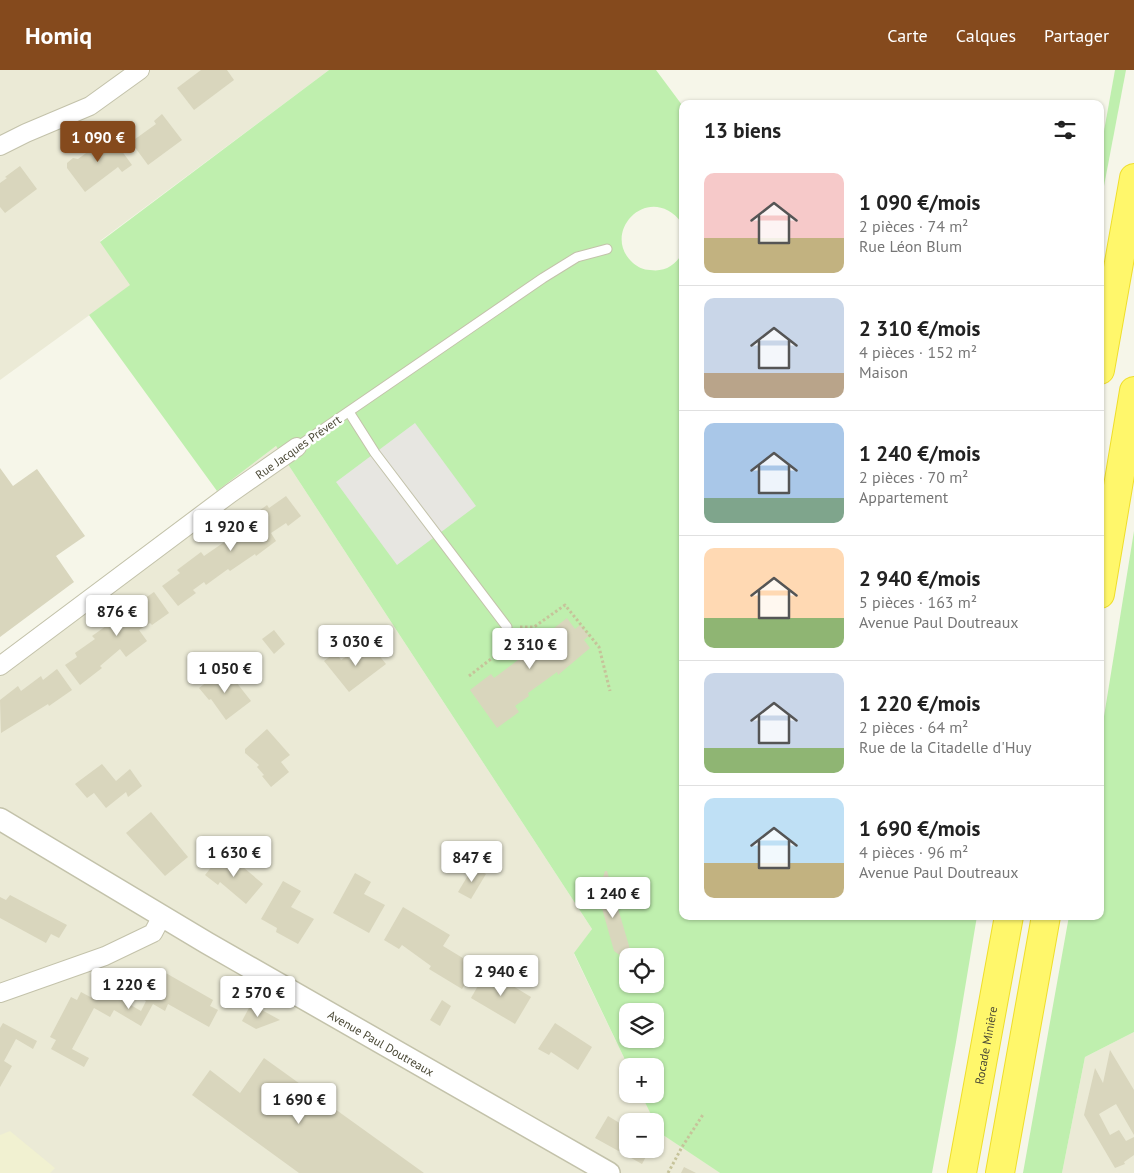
<!DOCTYPE html>
<html lang="fr">
<meta charset="utf-8">
<style>
:root{--surface:#fff;--page:#f6f6f6;--text:#222;--muted:#767676;--line:#e0e0e0;--accent:#854a1d}
body{margin:0;font-family:"PT Sans",sans-serif;background:var(--page);color:var(--text);height:100vh;display:flex;flex-direction:column;font-size:19px;white-space:nowrap}
*{box-sizing:border-box;margin:0}
p{font-size:16px;color:var(--muted)}
.icon{flex:none;width:28px;height:28px;fill:none;stroke:currentColor;stroke-width:2;stroke-linecap:round;stroke-linejoin:round}
.map{position:relative;flex:1;overflow:hidden}
.side{position:absolute;left:679px;top:30px;width:425px;height:820px;display:flex;flex-direction:column;background:var(--surface);border-radius:10px;box-shadow:0 1px 4px #0004}
.side>*{flex:none}
.controls{position:absolute;left:619px;top:878px;display:grid;gap:10px}
.controls a{display:grid;place-items:center;width:45px;height:45px;border-radius:10px;background:var(--surface);box-shadow:0 1px 4px #0004;font-size:25px}
.price{position:absolute;translate:-50% -42px;padding:0 11px;border-radius:5px;background:#fff;color:#222;font-size:16px;line-height:32px;filter:drop-shadow(0 1px 2px #0008)}
.price::after{content:'';position:absolute;left:50%;top:30px;width:15px;height:11px;margin-left:-8px;background:inherit;clip-path:polygon(0 0,100% 0,50% 100%)}
.price.current{background:var(--accent);color:#fff}
ul{padding:0;list-style:none}
li{display:flex;align-items:center;gap:15px;height:125px;padding:0 25px}
li+li{border-top:1px solid var(--line)}
li span{display:grid;place-items:center;flex:none;width:140px;height:100px;border-radius:10px;color:#555}
li>.icon{margin-inline-start:auto}
span .icon{width:60px;height:60px;fill:#fffc;stroke-width:1}
li b{font-size:21px}
h2{display:flex;justify-content:space-between;align-items:center;height:60px;padding:0 25px;font-size:21px}
header{display:flex;align-items:center;gap:30px;box-sizing:border-box;height:70px;padding:0 25px;background:var(--accent);color:#fff}
header strong{font-size:24px}
nav{display:flex;gap:28px;margin-inline-start:auto;font-size:18px}
.map>svg:first-child{display:block}
</style>
<header>
<strong>Homiq</strong>
<nav><a>Carte</a><a>Calques</a><a>Partager</a></nav>
</header>
<div class="map">
<svg width="1134" height="1103" viewBox="0 0 1134 1103">
<rect width="100%" height="100%" fill="#f6f6e9"/>
<g fill="#ebead6">
<polygon points="0,0 329,0 100,171 131,215 0,310"/>
<polygon points="276,376 592,859 574,884 628,996 628,1024 641,1024 655,1051 628,1051 628,1079 655,1079 655,1052 660,1063 720,1103 0,1103 0,585"/>
<polygon points="1134,962 1134,1103 1062,1103 1085,987"/>
</g>
<polygon fill="#f1f1d1" points="10,1061 55,1098 50,1103 0,1103 0,1065"/>
<g fill="#bfefae" fill-rule="evenodd">
<path d="M329,0H656L682,35V153C649,110 599,163 633,193C638,197 643,200 650,200C665,202 674,196 682,184V846H977L956,972L932,1103H720L660,1063L641,1024H655V996H628L574,883L592,859L276,376L217,421L89,245L130,215L100,172ZM628,886H655V914H628ZM628,941H655V969H628Z"/>
<polygon points="1115,0 1126,0 1100,137 1100,83"/>
<polygon points="1134,461 1134,962 1085,987 1062,1103 1023,1103 1069,846 1100,846 1100,671"/>
</g>
<polygon fill="#e7e6e1" points="415,353 476,436 397,495 336,412"/>
<g fill="#d9d6bd">
<polygon points="201,0 227,0 234,10 194,40 177,18"/>
<polygon points="162,44 182,70 148,95 131,72 156,54 154,51"/>
<polygon points="108,62 132,95 122,102 118,97 85,122 67,98 67,93 73,88 78,89 100,73 98,70"/>
<polygon points="20,96 37,119 5,143 0,137 0,113 7,108 5,107"/>
<polygon points="0,398 13,416 37,399 85,466 56,486 74,512 0,567"/>
<polygon points="286,426 301,446 288,456 286,453 271,463 276,471 256,486 255,484 230,501 228,499 206,515 204,512 193,520 196,523 178,536 162,516 180,503 177,500 201,482 204,486 249,455 251,458 262,451 256,443 267,435 269,438"/>
<polygon points="154,522 169,543 152,555 150,553 139,560 147,571 126,587 120,579 100,596 102,598 80,615 65,595 77,587 75,583 95,569 92,566 116,549 114,546 133,532 135,535"/>
<polygon points="567,548 575,559 580,555 589,566 584,570 590,578 558,605 557,602 528,623 529,626 515,636 519,642 497,658 470,620 491,604 494,608 518,590 510,579 531,564 539,575 551,565 549,562"/>
<polygon points="274,560 285,574 274,584 262,569"/>
<polygon points="369,573 386,594 349,622 324,591 336,582 341,590 347,586 350,590 357,585 355,582"/>
<polygon points="225,598 251,631 226,650 211,629 209,630 199,618"/>
<polygon points="57,599 72,620 49,636 48,634 1,663 0,630 18,616 21,621 41,606 43,610"/>
<polygon points="267,659 290,685 281,692 289,702 271,717 262,706 264,705 257,697 259,695 245,683 245,679"/>
<polygon points="102,694 116,711 130,699 142,716 128,727 126,722 106,738 94,723 87,728 75,714"/>
<polygon points="151,742 188,787 165,806 126,763"/>
<polygon points="224,781 263,814 246,834 220,812 218,815 205,805"/>
<polygon points="473,797 486,804 471,829 458,822"/>
<polygon points="605,801 607,801 632,886 628,886 628,891 614,881 598,824"/>
<polygon points="355,803 371,812 364,824 385,835 369,863 333,843"/>
<polygon points="283,811 301,821 291,837 314,849 298,874 276,862 277,858 261,849"/>
<polygon points="10,825 67,855 59,868 51,864 46,873 0,848 0,827 6,830"/>
<polygon points="403,837 450,865 443,876 476,896 462,919 429,899 431,896 402,875 399,879 384,870"/>
<polygon points="157,898 213,930 210,936 218,940 209,957 168,934 165,941 153,934 141,956 114,940 110,947 94,938 72,979 89,988 84,997 51,979 56,970 50,967 71,927 77,930 81,922 94,929 101,918 141,941 146,931 141,928"/>
<polygon points="487,900 531,927 515,954 471,928"/>
<polygon points="442,930 451,936 440,956 430,950"/>
<polygon points="251,934 280,950 256,959 242,951"/>
<polygon points="3,953 37,971 33,979 16,969 4,991 12,996 0,1017 0,958"/>
<polygon points="555,953 592,977 578,1000 551,982 549,985 538,979"/>
<polygon points="1110,980 1134,1020 1134,1065 1116,1034 1099,1044 1110,1065 1119,1060 1126,1071 1134,1067 1134,1085 1124,1092 1125,1094 1115,1098 1084,1045 1095,998 1103,1013"/>
<polygon points="264,988 424,1103 299,1103 192,1025 210,1000 240,1023"/>
<polygon points="608,1046 628,1058 628,1079 650,1079 642,1094 595,1068"/>
<polygon points="684,1097 696,1103 681,1103"/>
</g>
<g fill="none" stroke-linecap="round" stroke-linejoin="round">
<defs>
<g id="service">
<polyline points="349,342 375,383 507,557"/>
<polyline points="297,377 543,208 577,187 607,179"/>
</g>
<g id="minor">
<polyline points="0,76 26,63 90,36 140,0"/>
<polyline points="0,596 231,423 297,377"/>
<polyline points="0,923 105,886 153,863 162,846"/>
</g>
<g id="tertiary">
<path id="s1" d="M0,749L207,873L609,1103"/>
</g>
<g id="motorway">
<polyline points="1100,300 1134,108"/>
<polyline points="1100,524 1134,321"/>
<path id="s2" d="M962,1103L1009,846"/>
<polyline points="1000,1103 1046,846"/>
</g>
</defs>
<use href="#service" stroke="#c3c2aa" stroke-width="11"/>
<use href="#minor" stroke="#c3c2aa" stroke-width="20"/>
<use href="#tertiary" stroke="#c3c2aa" stroke-width="24"/>
<use href="#motorway" stroke="#efde2a" stroke-width="30"/>
<g stroke="#c6c39a" stroke-width="3" stroke-dasharray="2.5 2.5" stroke-linecap="butt">
<polyline points="520,557 534,557 565,535 599,577 610,621"/>
<polyline points="469,606 500,582 503,570"/>
<polyline points="668,1103 682,1077 704,1043"/>
</g>
<use href="#service" stroke="#fff" stroke-width="9"/>
<use href="#minor" stroke="#fff" stroke-width="18"/>
<use href="#tertiary" stroke="#fff" stroke-width="21"/>
<use href="#motorway" stroke="#fff76b" stroke-width="28"/>
</g>
<g text-anchor="middle" dominant-baseline="central" stroke-width="5" stroke-linejoin="round" paint-order="stroke">
<g font-size="12" fill="#4b4936" stroke="#fff">
<text transform="translate(298 377) rotate(-35)">Rue Jacques Prévert</text>
<text stroke="none"><textPath href="#s1" startOffset="442">Avenue Paul Doutreaux</textPath></text>
<text stroke="none"><textPath href="#s2" startOffset="130">Rocade Minière</textPath></text>
</g>
</g>
</svg>
<div class="controls">
<a><svg class="icon" aria-label="locate" viewBox="0 0 24 24"><circle cx="12" cy="12" r="6"/><path d="M12 2v4M12 18v4M2 12h4M18 12h4"/></svg></a>
<a><svg class="icon" aria-label="layers" viewBox="0 0 24 24"><path d="M12 4l9 5-9 5-9-5zM3 14l9 5 9-5"/></svg></a>
<a>+</a>
<a>−</a>
</div>
<b class="price current" style="left:98px;top:93px">1 090 €</b>
<b class="price" style="left:231px;top:482px">1 920 €</b>
<b class="price" style="left:117px;top:567px">876 €</b>
<b class="price" style="left:356px;top:597px">3 030 €</b>
<b class="price" style="left:530px;top:600px">2 310 €</b>
<b class="price" style="left:225px;top:624px">1 050 €</b>
<b class="price" style="left:234px;top:808px">1 630 €</b>
<b class="price" style="left:472px;top:813px">847 €</b>
<b class="price" style="left:613px;top:849px">1 240 €</b>
<b class="price" style="left:501px;top:927px">2 940 €</b>
<b class="price" style="left:129px;top:940px">1 220 €</b>
<b class="price" style="left:258px;top:948px">2 570 €</b>
<b class="price" style="left:299px;top:1055px">1 690 €</b>
<section class="side">
<h2>13 biens<svg class="icon" aria-label="filters" viewBox="0 0 24 24"><path d="M4 7h16M4 17h16"/><circle cx="9" cy="7" r="2"/><circle cx="15" cy="17" r="2"/></svg></h2>
<ul>
<li><span style="background:linear-gradient(#f6c9c9 65%,#c2b280 0)"><svg class="icon" aria-label="home" viewBox="0 0 24 24"><path d="M3 11l9-7 9 7M6 9v11h12V9"/></svg></span><div><b>1 090 €/mois</b><p>2 pièces · 74 m²</p><p>Rue Léon Blum</p></div></li>
<li><span style="background:linear-gradient(#c9d6e8 75%,#b9a48a 0)"><svg class="icon" aria-label="home" viewBox="0 0 24 24"><path d="M3 11l9-7 9 7M6 9v11h12V9"/></svg></span><div><b>2 310 €/mois</b><p>4 pièces · 152 m²</p><p>Maison</p></div></li>
<li><span style="background:linear-gradient(#a9c7e8 75%,#7fa58c 0)"><svg class="icon" aria-label="home" viewBox="0 0 24 24"><path d="M3 11l9-7 9 7M6 9v11h12V9"/></svg></span><div><b>1 240 €/mois</b><p>2 pièces · 70 m²</p><p>Appartement</p></div></li>
<li><span style="background:linear-gradient(#ffd9b3 70%,#8fb573 0)"><svg class="icon" aria-label="home" viewBox="0 0 24 24"><path d="M3 11l9-7 9 7M6 9v11h12V9"/></svg></span><div><b>2 940 €/mois</b><p>5 pièces · 163 m²</p><p>Avenue Paul Doutreaux</p></div></li>
<li><span style="background:linear-gradient(#c9d6e8 75%,#8fb573 0)"><svg class="icon" aria-label="home" viewBox="0 0 24 24"><path d="M3 11l9-7 9 7M6 9v11h12V9"/></svg></span><div><b>1 220 €/mois</b><p>2 pièces · 64 m²</p><p>Rue de la Citadelle d'Huy</p></div></li>
<li><span style="background:linear-gradient(#bfe0f5 65%,#c2b280 0)"><svg class="icon" aria-label="home" viewBox="0 0 24 24"><path d="M3 11l9-7 9 7M6 9v11h12V9"/></svg></span><div><b>1 690 €/mois</b><p>4 pièces · 96 m²</p><p>Avenue Paul Doutreaux</p></div></li>
</ul>
</section>
</div>
